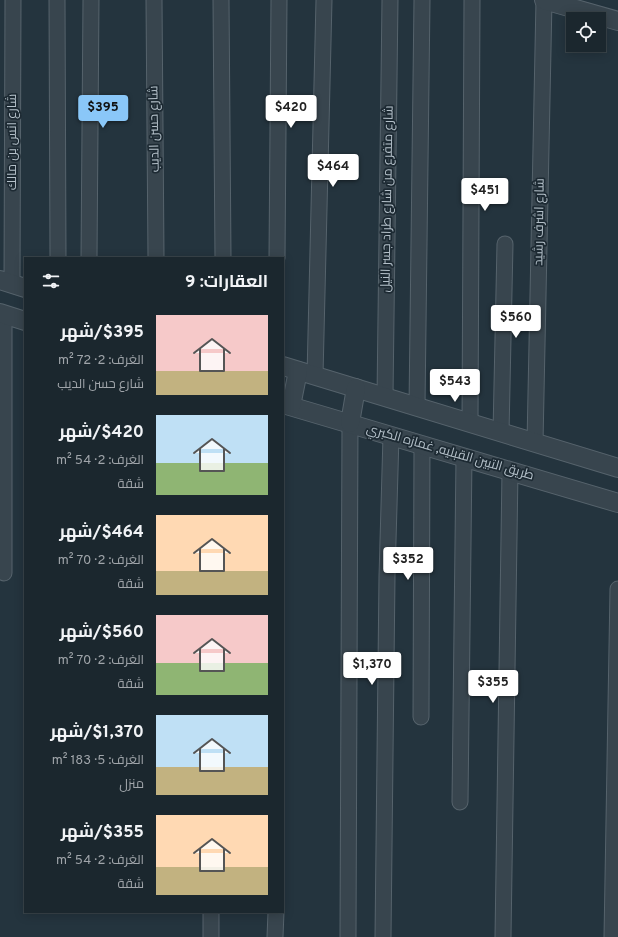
<!DOCTYPE html>
<html lang="ar">
<meta charset="utf-8">
<style>
:root{--surface:#1b272e;--page:#242f36;--text:#f1f3f6;--muted:#a0a5aa;--line:#39444a;--accent:#8ac7f8}
body{margin:0;font-family:Overpass,Cairo,sans-serif;background:var(--page);color:var(--text);direction:rtl;height:100vh;display:flex;flex-direction:column;font-size:15px;white-space:nowrap}
*{box-sizing:border-box;margin:0}
p{font-size:13px;color:var(--muted)}
.icon{flex:none;width:22px;height:22px;fill:none;stroke:currentColor;stroke-width:2;stroke-linecap:round;stroke-linejoin:round}
.map{position:relative;flex:1;overflow:hidden;direction:ltr}
.details{position:absolute;left:24px;top:257px;width:260px;height:656px;display:flex;flex-direction:column;background:var(--surface);border-radius:0px;box-shadow:0 2px 10px #0003,0 0 0 1px var(--line);direction:rtl}
.details>*{flex:none}
.fabs{position:absolute;left:566px;top:12px;display:grid;gap:8px}
.fabs a{display:grid;place-items:center;width:40px;height:40px;border-radius:0px;background:var(--surface);box-shadow:0 2px 10px #0003,0 0 0 1px var(--line);font-size:20px}
.price{position:absolute;translate:-50% -34px;padding:0 9px;border-radius:4px;background:#fff;color:#222;font-size:13px;line-height:26px;filter:drop-shadow(0 1px 2px #0008)}
.price::after{content:'';position:absolute;left:50%;top:24px;width:12px;height:9px;margin-left:-6px;background:inherit;clip-path:polygon(0 0,100% 0,50% 100%)}
.price.current{background:var(--accent);color:#111}
ul{padding:0;list-style:none}
li{display:flex;align-items:center;gap:12px;height:100px;padding:0 16px}
li span{display:grid;place-items:center;flex:none;width:112px;height:80px;border-radius:0px;color:#555}
li>.icon{margin-inline-start:auto}
span .icon{width:48px;height:48px;fill:#fffc;stroke-width:1}
li b{font-size:17px}
h2{display:flex;justify-content:space-between;align-items:center;height:48px;padding:0 16px;font-size:17px}
.map>svg:first-child{display:block}
</style>
<div class="map">
<svg width="618" height="937" viewBox="0 0 618 937">
<rect width="100%" height="100%" fill="#24343e"/>
<g fill="none" stroke-linecap="round" stroke-linejoin="round">
<defs>
<g id="minor">
<polyline points="57,0 58,258"/>
<polyline points="154,0 156,258"/>
<polyline points="221,0 223,258"/>
<polyline points="89,258 91,0"/>
<polyline points="277,258 279,0"/>
<polyline points="12,284 13,0"/>
<polyline points="4,314 4,573"/>
<polyline points="315,376 324,0"/>
<polyline points="385,397 390,0"/>
<polyline points="417,407 422,0"/>
<polyline points="470,423 472,0"/>
<polyline points="501,433 505,244"/>
<polyline points="535,443 544,0"/>
<polyline points="421,717 422,445"/>
<polyline points="460,802 464,457"/>
<polyline points="211,912 211,937"/>
<polyline points="275,937 276,912"/>
<polyline points="348,937 350,423"/>
<polyline points="383,937 387,576 391,436"/>
<polyline points="503,937 510,471"/>
<polyline points="612,937 618,589"/>
</g>
<g id="tertiary">
<polyline points="544,0 618,21"/>
<polyline points="0,280 25,288"/>
<polyline points="0,313 25,321"/>
<polyline points="283,366 618,468"/>
<polyline points="283,404 618,503"/>
<polyline points="291,406 298,371"/>
<polyline points="350,423 356,388"/>
</g>
</defs>
<use href="#minor" stroke="#56636c" stroke-width="17"/>
<use href="#tertiary" stroke="#56636c" stroke-width="20"/>
<use href="#minor" stroke="#38454e" stroke-width="15"/>
<use href="#tertiary" stroke="#38454e" stroke-width="18"/>
</g>
<g text-anchor="middle" dominant-baseline="central" stroke-width="3.5" stroke-linejoin="round" paint-order="stroke">
<g font-size="13" fill="#b4c0c9" stroke="#1d2a33">
<text transform="translate(155 129) rotate(-91)">شارع حسن الديب</text>
<text transform="translate(13 142) rotate(-90)">شارع انس بن مالك</text>
<text transform="translate(388 199) rotate(-89)">شارع متفرع من شارع طراد جسر النيل</text>
<text transform="translate(540 222) rotate(-89)">شارع اشرف رشيد</text>
<text transform="translate(450 453) rotate(16)">طريق التبين القبليه, غمازه الكبري</text>
</g>
</g>
</svg>
<div class="fabs">
<a><svg class="icon" aria-label="locate" viewBox="0 0 24 24"><circle cx="12" cy="12" r="6"/><path d="M12 2v4M12 18v4M2 12h4M18 12h4"/></svg></a>
</div>
<b class="price current" style="left:103px;top:129px">$395</b>
<b class="price" style="left:291px;top:129px">$420</b>
<b class="price" style="left:333px;top:188px">$464</b>
<b class="price" style="left:485px;top:212px">$451</b>
<b class="price" style="left:516px;top:339px">$560</b>
<b class="price" style="left:455px;top:403px">$543</b>
<b class="price" style="left:408px;top:581px">$352</b>
<b class="price" style="left:372px;top:686px">$1,370</b>
<b class="price" style="left:493px;top:704px">$355</b>
<section class="details">
<h2>العقارات: 9<svg class="icon" aria-label="filters" viewBox="0 0 24 24"><path d="M4 7h16M4 17h16"/><circle cx="9" cy="7" r="2"/><circle cx="15" cy="17" r="2"/></svg></h2>
<ul>
<li><span style="background:linear-gradient(#f6c9c9 70%,#c2b280 0)"><svg class="icon" aria-label="home" viewBox="0 0 24 24"><path d="M3 11l9-7 9 7M6 9v11h12V9"/></svg></span><div><b>$395/شهر</b><p>الغرف: 2 · 72 m²</p><p>شارع حسن الديب</p></div></li>
<li><span style="background:linear-gradient(#bfe0f5 60%,#8fb573 0)"><svg class="icon" aria-label="home" viewBox="0 0 24 24"><path d="M3 11l9-7 9 7M6 9v11h12V9"/></svg></span><div><b>$420/شهر</b><p>الغرف: 2 · 54 m²</p><p>شقة</p></div></li>
<li><span style="background:linear-gradient(#ffd9b3 70%,#c2b280 0)"><svg class="icon" aria-label="home" viewBox="0 0 24 24"><path d="M3 11l9-7 9 7M6 9v11h12V9"/></svg></span><div><b>$464/شهر</b><p>الغرف: 2 · 70 m²</p><p>شقة</p></div></li>
<li><span style="background:linear-gradient(#f6c9c9 60%,#8fb573 0)"><svg class="icon" aria-label="home" viewBox="0 0 24 24"><path d="M3 11l9-7 9 7M6 9v11h12V9"/></svg></span><div><b>$560/شهر</b><p>الغرف: 2 · 70 m²</p><p>شقة</p></div></li>
<li><span style="background:linear-gradient(#bfe0f5 65%,#c2b280 0)"><svg class="icon" aria-label="home" viewBox="0 0 24 24"><path d="M3 11l9-7 9 7M6 9v11h12V9"/></svg></span><div><b>$1,370/شهر</b><p>الغرف: 5 · 183 m²</p><p>منزل</p></div></li>
<li><span style="background:linear-gradient(#ffd9b3 65%,#c2b280 0)"><svg class="icon" aria-label="home" viewBox="0 0 24 24"><path d="M3 11l9-7 9 7M6 9v11h12V9"/></svg></span><div><b>$355/شهر</b><p>الغرف: 2 · 54 m²</p><p>شقة</p></div></li>
</ul>
</section>
</div>
